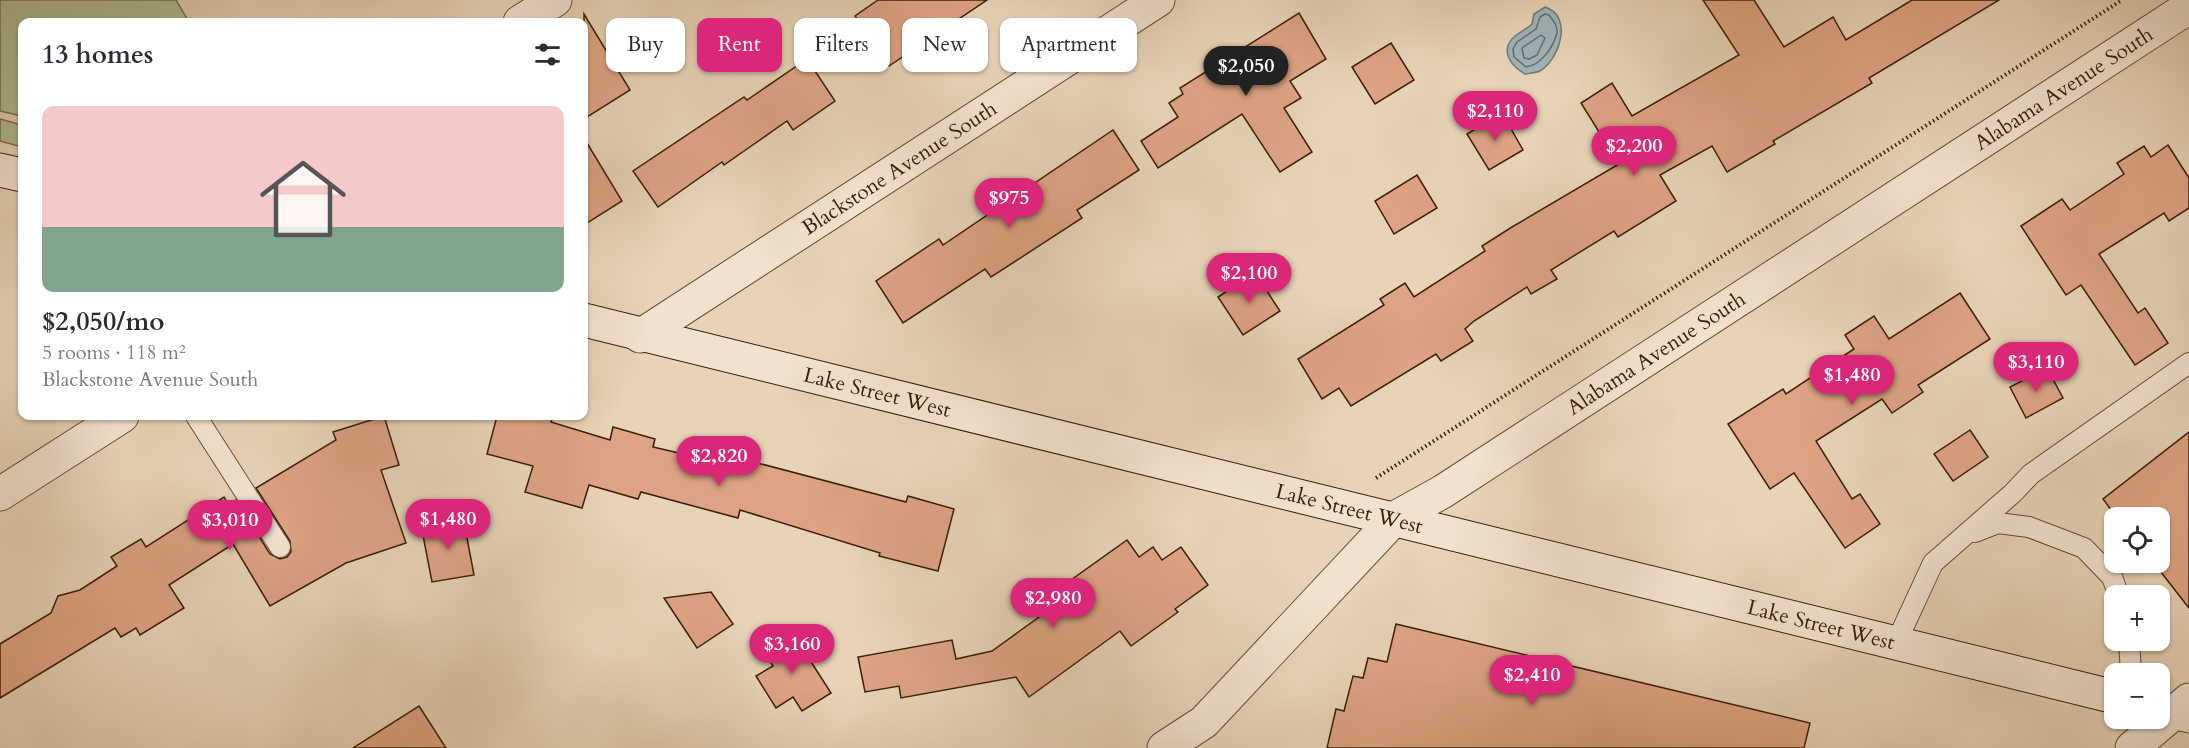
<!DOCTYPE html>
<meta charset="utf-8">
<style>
:root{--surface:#fff;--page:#f2f2f3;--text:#2b2b33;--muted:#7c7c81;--accent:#db2777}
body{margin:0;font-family:Cardo,serif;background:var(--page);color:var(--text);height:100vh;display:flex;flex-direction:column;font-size:22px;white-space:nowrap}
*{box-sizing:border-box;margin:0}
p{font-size:20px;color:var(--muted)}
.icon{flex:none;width:33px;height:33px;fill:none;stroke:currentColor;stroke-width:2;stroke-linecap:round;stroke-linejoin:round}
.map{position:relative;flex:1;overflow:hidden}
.panel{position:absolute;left:18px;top:18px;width:570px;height:402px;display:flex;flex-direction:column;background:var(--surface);border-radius:12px;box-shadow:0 2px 4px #0004}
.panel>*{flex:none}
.guide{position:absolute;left:606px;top:18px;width:570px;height:54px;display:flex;gap:12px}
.tools{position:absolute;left:2104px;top:507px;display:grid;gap:12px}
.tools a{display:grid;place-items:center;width:66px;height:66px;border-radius:12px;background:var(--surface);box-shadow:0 2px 4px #0004;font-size:30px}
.price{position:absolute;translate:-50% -51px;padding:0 14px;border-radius:21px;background:var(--accent);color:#fff;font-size:20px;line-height:39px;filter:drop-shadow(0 2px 3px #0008)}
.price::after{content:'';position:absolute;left:50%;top:36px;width:18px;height:14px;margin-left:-9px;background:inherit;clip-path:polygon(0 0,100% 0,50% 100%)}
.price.current{background:#222;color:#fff}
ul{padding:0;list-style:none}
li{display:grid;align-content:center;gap:12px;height:318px;padding:0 24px}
li span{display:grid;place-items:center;height:186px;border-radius:12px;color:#555}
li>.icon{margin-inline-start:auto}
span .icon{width:108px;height:108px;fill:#fffc;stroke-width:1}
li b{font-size:26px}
h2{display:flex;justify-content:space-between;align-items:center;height:72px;padding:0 24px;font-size:26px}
.tag{padding:0 21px;border-radius:12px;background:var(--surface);box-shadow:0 2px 4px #0004;font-size:21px;line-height:54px}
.tag.current{background:var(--accent);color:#fff}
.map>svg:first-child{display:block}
</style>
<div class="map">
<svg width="2189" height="748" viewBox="0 0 2189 748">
<rect width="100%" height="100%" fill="#e8d3b7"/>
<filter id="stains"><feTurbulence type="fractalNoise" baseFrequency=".00333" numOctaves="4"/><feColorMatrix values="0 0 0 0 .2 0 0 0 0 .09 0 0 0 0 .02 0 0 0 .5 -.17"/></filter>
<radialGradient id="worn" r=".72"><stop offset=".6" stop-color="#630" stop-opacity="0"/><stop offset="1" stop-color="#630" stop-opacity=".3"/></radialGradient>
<g fill="#b0be93" stroke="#756f4d" stroke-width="1.5">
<polygon points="0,0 176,0 189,22 22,22 22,116 0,111"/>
<polygon points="0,119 22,125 22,147 0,141"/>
</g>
<path fill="#9db4bb" stroke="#757973" stroke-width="1.5" d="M1545,7C1574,16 1559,60 1540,71C1536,73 1529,73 1525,74C1513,67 1500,53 1512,39C1517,33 1526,30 1532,24L1534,14Z"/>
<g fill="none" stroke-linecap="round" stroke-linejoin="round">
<g stroke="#6c6a61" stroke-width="1.5">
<path d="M1545,14L1549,15C1553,20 1558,26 1557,33C1553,48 1541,65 1526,67L1514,57L1513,49L1517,42L1536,29L1540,17Z"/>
<polygon points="1541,35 1545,38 1537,55 1529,59 1524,58 1522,48"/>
</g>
</g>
<g fill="#dda383" stroke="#3a2007" stroke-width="1.5">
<polygon points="878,0 987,0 889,66 855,16"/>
<polygon points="1703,0 1754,0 1784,47 1833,17 1846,40 1912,0 1999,0 1869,78 1872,83 1773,141 1775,144 1727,172 1712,146 1660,175 1676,201 1618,237 1614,231 1551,270 1557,279 1531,294 1527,287 1474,321 1465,329 1473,341 1441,361 1436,354 1351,406 1339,388 1322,399 1298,359 1384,305 1380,299 1405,283 1414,297 1485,251 1482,246 1512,227 1619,164 1581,103 1612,83 1632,116 1739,55"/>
<polygon points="1299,13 1326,59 1290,81 1301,98 1284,108 1312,152 1280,172 1242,114 1158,168 1141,141 1178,117 1169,103 1183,94 1180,88"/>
<polygon points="584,14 630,90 584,119"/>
<polygon points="1391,43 1414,80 1375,104 1352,67"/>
<polygon points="807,59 835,101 793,130 787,121 724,165 722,162 658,207 633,171 744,97 747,100"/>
<polygon points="1502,113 1523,150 1489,170 1467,134"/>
<polygon points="1113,130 1139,170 1077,210 1082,218 991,277 985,269 903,323 876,281 939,239 943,245"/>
<polygon points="584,138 622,201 584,225"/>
<polygon points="2168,145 2189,178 2189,208 2169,221 2164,213 2099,254 2138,313 2145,308 2168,343 2135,365 2081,285 2066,295 2021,226 2062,199 2070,210 2124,174 2117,163 2144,146 2151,157"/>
<polygon points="1417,175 1437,208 1394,234 1375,201"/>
<polygon points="1255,273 1280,311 1243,335 1218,297"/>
<polygon points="1960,293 1990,339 1918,385 1923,392 1892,413 1882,399 1816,441 1852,499 1860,494 1880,524 1845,548 1794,473 1770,489 1728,424 1783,389 1786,394 1854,349 1845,335 1874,316 1889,339"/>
<polygon points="2047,368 2063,398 2026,418 2010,387"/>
<polygon points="384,416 399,465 381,470 406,543 346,563 270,606 233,544 169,585 184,608 140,635 136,628 121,637 115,628 0,698 0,644 51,613 58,596 80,590 117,566 111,557 141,539 146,547 224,497 228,504 236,500 270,554 280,559 287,557 291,552 290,541 256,488 336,440 333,432"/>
<polygon points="497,416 553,416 551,422 610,440 613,427 655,439 653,447 709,460 712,451 906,502 908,496 954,509 938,571 879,556 880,553 740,510 738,518 641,492 638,499 589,485 582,508 525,492 533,466 487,454"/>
<polygon points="1970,430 1988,457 1953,481 1934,454"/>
<polygon points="2189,432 2189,608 2153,562 2160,562 2160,518 2117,518 2103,499"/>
<polygon points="463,517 474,575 432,582 421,525"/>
<polygon points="1127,540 1139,557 1153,547 1162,560 1181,547 1208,585 1175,609 1178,612 1131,646 1120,631 1029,697 1016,677 901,698 899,686 865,692 858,657 952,640 956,659 992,651 1078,589 1071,580"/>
<polygon points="711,592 733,624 697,648 664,598"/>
<polygon points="1396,624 1810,723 1804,748 1327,748 1336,709 1344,711 1353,676 1363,678 1368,658 1387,662"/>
<polygon points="792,632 831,693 802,711 793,697 776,708 756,676 773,666 763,650"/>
<polygon points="419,706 446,748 353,748"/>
</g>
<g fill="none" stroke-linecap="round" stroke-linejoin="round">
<defs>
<g id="lane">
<polyline points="196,416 280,547"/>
<polyline points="1975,532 1998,523 2029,527 2084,548 2112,577 2119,596"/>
<polyline points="2129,640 2131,674"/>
<polyline points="1896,643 1933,563 2013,493 2031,474 2189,363"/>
</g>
<g id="street">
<polyline points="520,22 555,0"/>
<path id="s1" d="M640,336L1158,0"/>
<polyline points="0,494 122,416"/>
<path id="s2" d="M1164,748L1204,722L1395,518L1442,492L2189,7"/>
<polyline points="2132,748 2189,700"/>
</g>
<g id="secondary">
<polyline points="0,170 22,175"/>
<path id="s3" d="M584,320L2115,697"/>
<polyline points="2160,708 2189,716"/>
</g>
</defs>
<use href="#lane" stroke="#664d33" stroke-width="22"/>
<use href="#street" stroke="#664d33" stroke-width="35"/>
<use href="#secondary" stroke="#3a2007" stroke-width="35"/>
<polyline stroke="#3a2007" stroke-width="4" stroke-dasharray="1.5 3" stroke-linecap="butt" points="1376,478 2122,0"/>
<use href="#lane" stroke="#f0e2d0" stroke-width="20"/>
<use href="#street" stroke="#f0e2d0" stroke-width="33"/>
<use href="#secondary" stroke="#f0e2d0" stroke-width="33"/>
</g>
<g text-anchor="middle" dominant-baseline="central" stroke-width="4.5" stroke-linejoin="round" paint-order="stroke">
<g font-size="21" fill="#3a2007" stroke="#f0e2d0">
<text stroke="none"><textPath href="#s2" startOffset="1122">Alabama Avenue South</textPath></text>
<text stroke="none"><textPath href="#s1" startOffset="309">Blackstone Avenue South</textPath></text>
<text stroke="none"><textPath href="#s2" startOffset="636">Alabama Avenue South</textPath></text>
<text stroke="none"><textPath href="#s3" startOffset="302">Lake Street West</textPath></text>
<text stroke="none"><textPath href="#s3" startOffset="788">Lake Street West</textPath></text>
<text stroke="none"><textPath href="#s3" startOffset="1274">Lake Street West</textPath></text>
</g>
</g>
<rect width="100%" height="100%" filter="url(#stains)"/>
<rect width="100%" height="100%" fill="url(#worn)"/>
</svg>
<div class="tools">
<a><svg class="icon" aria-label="locate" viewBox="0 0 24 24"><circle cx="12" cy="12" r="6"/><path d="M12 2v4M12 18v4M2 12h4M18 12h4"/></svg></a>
<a>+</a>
<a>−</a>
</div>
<b class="price current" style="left:1246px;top:97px">$2,050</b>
<b class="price" style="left:1495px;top:142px">$2,110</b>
<b class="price" style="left:1634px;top:177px">$2,200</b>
<b class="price" style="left:1009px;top:229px">$975</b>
<b class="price" style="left:1249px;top:304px">$2,100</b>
<b class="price" style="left:2036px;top:393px">$3,110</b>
<b class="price" style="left:1852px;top:406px">$1,480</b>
<b class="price" style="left:719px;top:487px">$2,820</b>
<b class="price" style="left:448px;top:550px">$1,480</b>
<b class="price" style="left:230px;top:551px">$3,010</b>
<b class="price" style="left:1053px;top:629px">$2,980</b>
<b class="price" style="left:792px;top:675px">$3,160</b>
<b class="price" style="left:1532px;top:706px">$2,410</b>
<div class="guide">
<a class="tag">Buy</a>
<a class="tag current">Rent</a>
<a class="tag">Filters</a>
<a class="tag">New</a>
<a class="tag">Apartment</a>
</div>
<section class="panel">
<h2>13 homes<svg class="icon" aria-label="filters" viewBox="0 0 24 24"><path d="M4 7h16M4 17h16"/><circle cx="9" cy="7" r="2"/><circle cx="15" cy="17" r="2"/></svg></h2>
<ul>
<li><span style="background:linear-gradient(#f6c9c9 65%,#7fa58c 0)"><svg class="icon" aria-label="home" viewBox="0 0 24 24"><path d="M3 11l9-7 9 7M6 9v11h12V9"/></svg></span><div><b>$2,050/mo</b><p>5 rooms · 118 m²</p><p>Blackstone Avenue South</p></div></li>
</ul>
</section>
</div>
